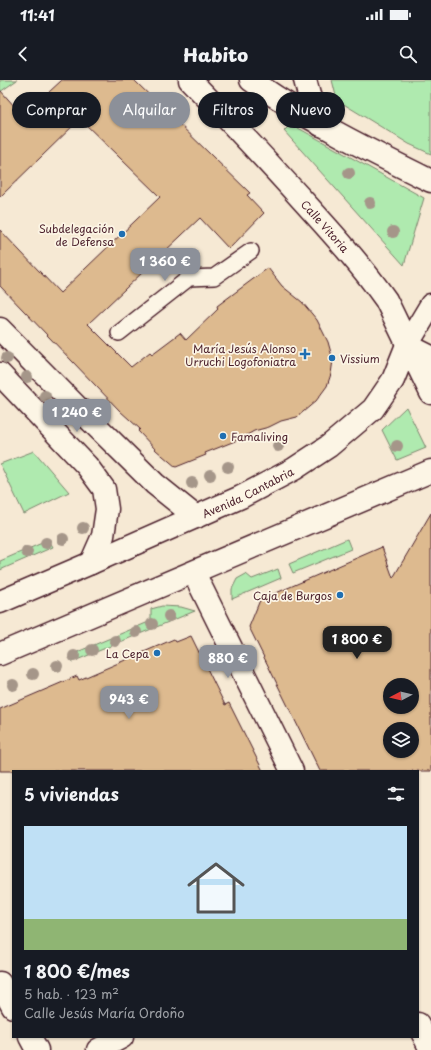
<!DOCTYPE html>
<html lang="es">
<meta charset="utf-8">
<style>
:root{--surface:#171b24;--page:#20242c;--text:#f1f3f6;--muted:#9ea1a6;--line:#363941;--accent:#8c9099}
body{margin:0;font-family:"Playpen Sans",sans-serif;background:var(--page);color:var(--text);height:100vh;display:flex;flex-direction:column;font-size:15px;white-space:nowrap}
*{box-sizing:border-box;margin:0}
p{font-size:13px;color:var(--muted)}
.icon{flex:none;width:22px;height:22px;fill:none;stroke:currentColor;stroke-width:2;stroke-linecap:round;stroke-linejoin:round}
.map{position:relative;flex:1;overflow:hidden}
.drawer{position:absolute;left:12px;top:690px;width:407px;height:268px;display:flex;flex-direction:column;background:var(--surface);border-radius:0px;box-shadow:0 1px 3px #0004}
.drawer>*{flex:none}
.banner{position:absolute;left:12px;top:12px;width:407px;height:36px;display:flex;gap:8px}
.needle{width:26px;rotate:263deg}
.controls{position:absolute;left:383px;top:598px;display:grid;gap:8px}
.controls a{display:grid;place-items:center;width:36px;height:36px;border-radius:50%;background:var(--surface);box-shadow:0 1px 3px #0004;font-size:20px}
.price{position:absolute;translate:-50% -34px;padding:0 9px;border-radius:8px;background:var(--accent);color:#fff;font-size:13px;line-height:26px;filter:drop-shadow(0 1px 2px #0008)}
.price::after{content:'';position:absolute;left:50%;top:24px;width:12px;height:9px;margin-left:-6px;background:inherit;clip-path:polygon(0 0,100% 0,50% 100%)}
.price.active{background:#222;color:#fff}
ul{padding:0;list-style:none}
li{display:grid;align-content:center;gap:8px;height:212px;padding:0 12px}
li+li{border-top:1px solid var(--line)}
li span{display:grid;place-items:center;height:124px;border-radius:0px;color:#555}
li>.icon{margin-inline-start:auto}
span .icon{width:72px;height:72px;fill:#fffc;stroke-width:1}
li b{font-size:17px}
h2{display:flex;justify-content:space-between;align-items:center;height:48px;padding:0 12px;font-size:17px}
.pill{padding:0 14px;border-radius:18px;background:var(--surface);box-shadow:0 1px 3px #0004;font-size:14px;line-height:36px}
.pill.active{background:var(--accent);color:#fff}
.status{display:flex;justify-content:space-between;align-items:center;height:28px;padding:0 20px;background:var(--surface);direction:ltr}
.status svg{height:11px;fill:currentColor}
header{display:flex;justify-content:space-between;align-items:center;height:52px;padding:0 12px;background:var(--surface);font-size:18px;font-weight:800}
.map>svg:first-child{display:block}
</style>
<div class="status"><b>11:41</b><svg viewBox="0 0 49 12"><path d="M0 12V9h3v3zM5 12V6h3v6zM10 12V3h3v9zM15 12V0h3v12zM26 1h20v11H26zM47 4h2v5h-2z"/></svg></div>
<header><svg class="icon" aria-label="back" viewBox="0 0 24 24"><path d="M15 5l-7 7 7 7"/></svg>Habito<svg class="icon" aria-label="search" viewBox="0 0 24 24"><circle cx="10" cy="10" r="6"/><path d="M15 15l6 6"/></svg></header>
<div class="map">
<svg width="431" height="970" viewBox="0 0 431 970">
<rect width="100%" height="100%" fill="#f6e9d4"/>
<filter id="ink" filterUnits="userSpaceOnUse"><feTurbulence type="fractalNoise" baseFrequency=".025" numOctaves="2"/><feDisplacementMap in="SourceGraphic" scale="8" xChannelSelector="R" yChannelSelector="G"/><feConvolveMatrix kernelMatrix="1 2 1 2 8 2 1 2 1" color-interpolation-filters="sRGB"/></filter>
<g filter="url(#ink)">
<g fill="#afeaaf" stroke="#7c846d">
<polygon points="0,0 17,0 0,12"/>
<polygon points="332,0 431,0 431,74 409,64 337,20"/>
<polygon points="291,44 424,118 404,185 284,51"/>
<polygon points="406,327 426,368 397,380 382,350"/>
<polygon points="34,371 69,412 24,434 0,384"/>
<polygon points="347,459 351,469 293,493 289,484"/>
<polygon points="49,460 53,467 0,490 0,481"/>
<polygon points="278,489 281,498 232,519 232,509 237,499 246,494 252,499"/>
<polygon points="162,526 181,527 195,531 72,582 70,575 151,541 151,529"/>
</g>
<g fill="#ddba8f" stroke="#4a1f2b" fill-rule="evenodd">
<polygon points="62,0 134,0 250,113 247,115 264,133 229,169 200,138 88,244 131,287 150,272 152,274 180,253 186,260 218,229 217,226 268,188 282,206 302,222 317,240 328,262 333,280 331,294 327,306 316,321 297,337 281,341 269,347 254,351 240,359 205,373 206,375 176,387 156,370 138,351 140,349 120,331 0,206 0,150 60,213 160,117 80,39 0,117 0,10 23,36"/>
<path d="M431,433V691H320L249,547L260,520L382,467L393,498ZM390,605H412V627H390ZM390,649H412V671H390Z"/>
<polygon points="191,556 225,625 229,623 263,691 0,691 0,629 77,596 79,600 174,559 176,562"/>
</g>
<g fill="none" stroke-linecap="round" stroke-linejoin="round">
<defs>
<polyline id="service" points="119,253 189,198 214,197 251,171"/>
<g id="minor">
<polyline points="305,0 309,15 321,45"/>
<polyline points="0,249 79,329 155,404 196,437"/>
<polyline points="0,294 87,386 104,409 107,429 103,456 91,483"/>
<polyline points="194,493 292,691"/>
<polyline points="0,903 13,927"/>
<polyline points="418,944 431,970"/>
<polyline points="30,957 37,970"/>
<polyline points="98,970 122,957"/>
</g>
<g id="primary">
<polyline points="407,265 431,277"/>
<path id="s1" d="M0,522L91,483L241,417L294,389L329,366L373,329L393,300L407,265L431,225"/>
<polyline points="0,574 431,391"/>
</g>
<g id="trunk">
<path id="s2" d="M190,0C230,41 268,82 306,124C334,155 362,186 386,220L431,313"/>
<path d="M251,0C307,40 370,71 431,101"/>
</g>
</defs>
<use href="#service" stroke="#4a1f2b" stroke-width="18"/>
<use href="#minor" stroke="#4a1f2b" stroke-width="25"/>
<use href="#primary" stroke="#4a1f2b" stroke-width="25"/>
<use href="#trunk" stroke="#4a1f2b" stroke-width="25"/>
<use href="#service" stroke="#fcf5e5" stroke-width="15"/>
<use href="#minor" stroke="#fcf5e5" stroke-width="22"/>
<use href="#primary" stroke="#fcf5e5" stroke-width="22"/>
<use href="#trunk" stroke="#fcf5e5" stroke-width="22"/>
</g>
<g fill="#a59689">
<circle cx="349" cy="93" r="6"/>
<circle cx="370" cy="123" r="6"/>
<circle cx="393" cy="152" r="6"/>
<circle cx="7" cy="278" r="6"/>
<circle cx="27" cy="297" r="6"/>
<circle cx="45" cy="316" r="6"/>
<circle cx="63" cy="336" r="6"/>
<circle cx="278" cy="366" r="6"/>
<circle cx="397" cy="366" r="6"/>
<circle cx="228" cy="387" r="6"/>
<circle cx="210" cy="395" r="6"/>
<circle cx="192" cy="403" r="6"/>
<circle cx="83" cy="448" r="6"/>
<circle cx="63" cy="459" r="6"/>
<circle cx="46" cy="463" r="6"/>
<circle cx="27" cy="472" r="6"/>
<circle cx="169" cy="536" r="6"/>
<circle cx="152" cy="544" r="6"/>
<circle cx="136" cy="552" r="6"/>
<circle cx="115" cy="561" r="6"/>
<circle cx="92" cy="570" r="6"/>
<circle cx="74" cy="576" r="6"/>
<circle cx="57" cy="586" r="6"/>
<circle cx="33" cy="594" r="6"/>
<circle cx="13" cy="605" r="6"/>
</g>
</g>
<g fill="#1f6fb2" stroke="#fcf5e5" stroke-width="1.5">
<circle cx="122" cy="154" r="4"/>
<path d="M303 268h4v4h4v4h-4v4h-4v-4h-4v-4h4z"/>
<circle cx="332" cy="278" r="4"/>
<circle cx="223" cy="356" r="4"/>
<circle cx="340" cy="515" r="4"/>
<circle cx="157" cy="573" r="4"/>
</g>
<g text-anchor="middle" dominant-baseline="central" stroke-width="3.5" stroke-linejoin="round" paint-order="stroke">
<g font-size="11" fill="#4a1f2b" stroke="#fcf5e5">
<text stroke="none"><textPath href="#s2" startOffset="199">Calle Vitoria</textPath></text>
<text stroke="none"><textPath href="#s1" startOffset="271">Avenida Cantabria</textPath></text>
</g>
<g font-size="11" fill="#4a1f2b" stroke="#fcf5e5" text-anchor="end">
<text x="114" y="148">Subdelegación<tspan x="114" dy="13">de Defensa</tspan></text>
<text x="296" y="268">María Jesús Alonso<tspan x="296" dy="13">Urruchi Logofoniatra</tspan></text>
<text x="340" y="278" text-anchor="start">Vissium</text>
<text x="231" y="356" text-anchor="start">Famaliving</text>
<text x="332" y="515">Caja de Burgos</text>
<text x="149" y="573">La Cepa</text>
</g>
</g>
</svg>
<div class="controls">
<a><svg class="needle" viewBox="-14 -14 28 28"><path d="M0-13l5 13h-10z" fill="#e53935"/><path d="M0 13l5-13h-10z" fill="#9ea1a6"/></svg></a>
<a><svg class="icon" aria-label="layers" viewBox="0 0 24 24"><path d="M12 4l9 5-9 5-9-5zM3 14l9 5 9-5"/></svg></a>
</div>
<b class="price" style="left:165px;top:202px">1 360 €</b>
<b class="price" style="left:77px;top:353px">1 240 €</b>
<b class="price active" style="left:357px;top:580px">1 800 €</b>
<b class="price" style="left:228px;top:599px">880 €</b>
<b class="price" style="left:129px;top:640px">943 €</b>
<div class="banner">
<a class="pill">Comprar</a>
<a class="pill active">Alquilar</a>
<a class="pill">Filtros</a>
<a class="pill">Nuevo</a>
</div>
<section class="drawer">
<h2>5 viviendas<svg class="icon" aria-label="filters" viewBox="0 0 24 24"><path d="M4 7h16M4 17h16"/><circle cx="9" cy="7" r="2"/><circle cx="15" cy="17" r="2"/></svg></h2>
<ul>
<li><span style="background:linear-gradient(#bfe0f5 75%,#8fb573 0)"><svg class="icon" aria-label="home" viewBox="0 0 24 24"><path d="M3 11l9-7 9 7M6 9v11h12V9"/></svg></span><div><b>1 800 €/mes</b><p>5 hab. · 123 m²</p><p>Calle Jesús María Ordoño</p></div></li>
</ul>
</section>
</div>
